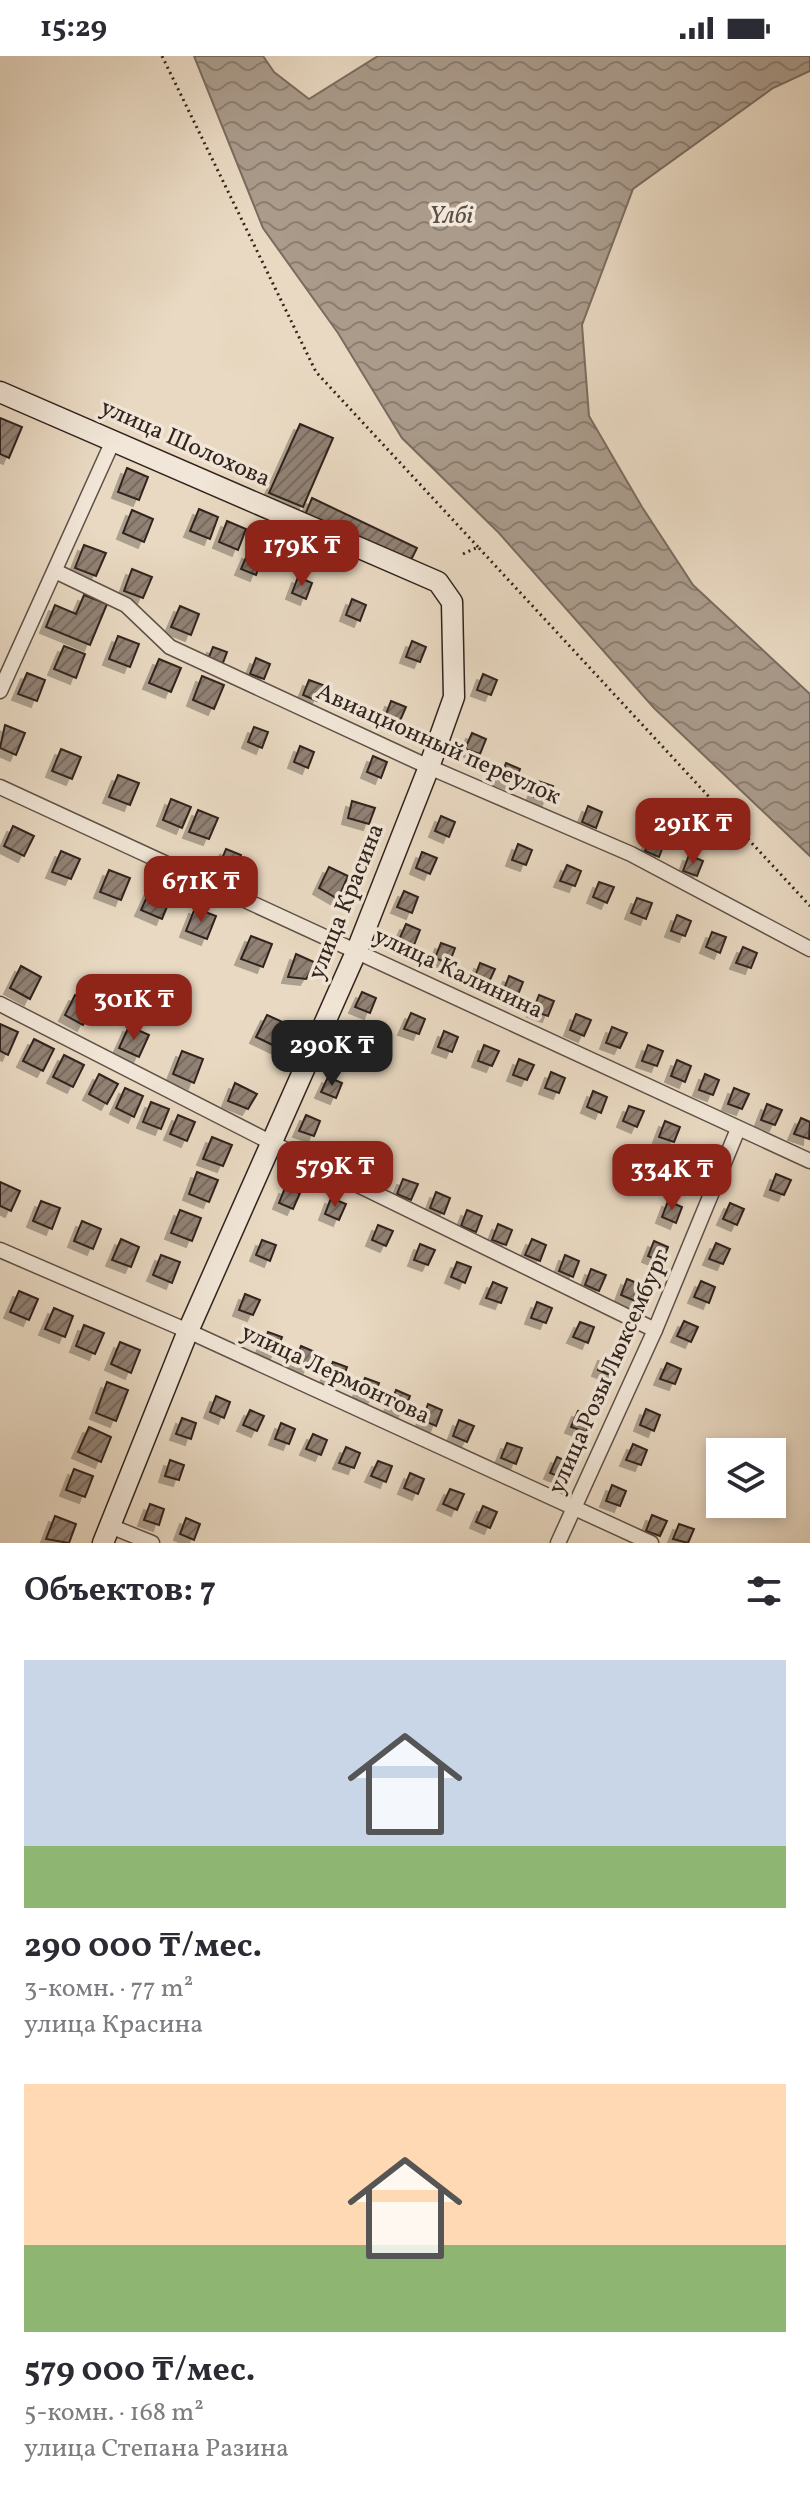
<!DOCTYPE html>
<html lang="ru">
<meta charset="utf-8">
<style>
:root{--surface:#fff;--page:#f2f2f3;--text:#2b2b33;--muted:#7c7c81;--accent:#8f2418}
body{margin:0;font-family:Vollkorn,serif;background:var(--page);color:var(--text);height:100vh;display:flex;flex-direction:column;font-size:30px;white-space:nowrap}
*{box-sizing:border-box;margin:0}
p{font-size:26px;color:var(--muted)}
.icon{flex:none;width:44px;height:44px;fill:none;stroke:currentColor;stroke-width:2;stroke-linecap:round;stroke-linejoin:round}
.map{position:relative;height:1487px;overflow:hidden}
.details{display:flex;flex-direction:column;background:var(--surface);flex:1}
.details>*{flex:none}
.buttons{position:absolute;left:706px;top:1382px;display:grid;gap:16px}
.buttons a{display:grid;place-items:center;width:80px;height:80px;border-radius:0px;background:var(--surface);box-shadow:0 4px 12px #0003;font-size:40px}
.price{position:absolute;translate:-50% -68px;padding:0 18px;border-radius:16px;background:var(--accent);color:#fff;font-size:26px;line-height:52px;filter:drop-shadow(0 2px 4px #0008)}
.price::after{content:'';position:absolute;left:50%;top:48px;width:24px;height:18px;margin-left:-12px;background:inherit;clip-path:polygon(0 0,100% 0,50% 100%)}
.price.current{background:#222;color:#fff}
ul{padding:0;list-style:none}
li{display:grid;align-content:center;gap:16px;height:424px;padding:0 24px}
li span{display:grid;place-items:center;height:248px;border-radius:0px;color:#555}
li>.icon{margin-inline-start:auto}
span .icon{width:144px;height:144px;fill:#fffc;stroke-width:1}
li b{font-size:34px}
h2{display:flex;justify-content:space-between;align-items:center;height:96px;padding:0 24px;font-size:34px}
.status{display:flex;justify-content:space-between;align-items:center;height:56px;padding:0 40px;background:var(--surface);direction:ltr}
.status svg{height:22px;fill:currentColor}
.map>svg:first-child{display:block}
</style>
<div class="status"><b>15:29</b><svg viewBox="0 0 49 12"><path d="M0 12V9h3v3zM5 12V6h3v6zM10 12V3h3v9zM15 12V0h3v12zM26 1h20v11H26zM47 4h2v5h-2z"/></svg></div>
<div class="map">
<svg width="810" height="1487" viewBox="0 0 810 1487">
<defs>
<pattern id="water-waves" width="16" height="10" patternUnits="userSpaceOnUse" patternTransform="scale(2)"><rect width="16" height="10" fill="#aa9b8b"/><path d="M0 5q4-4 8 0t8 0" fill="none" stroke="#8b7e71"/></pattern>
<pattern id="building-hatch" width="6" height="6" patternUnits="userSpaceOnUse" patternTransform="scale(2)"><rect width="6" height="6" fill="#918274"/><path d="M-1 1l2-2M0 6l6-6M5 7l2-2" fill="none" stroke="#776a5f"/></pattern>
<filter id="shadow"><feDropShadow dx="-6" dy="6" stdDeviation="0" flood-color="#0004"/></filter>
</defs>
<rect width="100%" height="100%" fill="#e9d9c2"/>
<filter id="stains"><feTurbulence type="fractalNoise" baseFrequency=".0025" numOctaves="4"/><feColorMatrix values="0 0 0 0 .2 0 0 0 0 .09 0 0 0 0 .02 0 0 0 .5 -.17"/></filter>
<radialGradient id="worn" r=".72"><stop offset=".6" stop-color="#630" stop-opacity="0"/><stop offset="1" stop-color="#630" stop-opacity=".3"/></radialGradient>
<polygon fill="url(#water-waves)" stroke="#7a6b60" stroke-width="2" points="194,0 263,0 274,16 309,43 378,0 810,0 810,15 773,32 633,133 582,269 589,360 642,451 693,529 810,638 810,800 654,652 499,477 402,382 338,277 263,172"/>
<g fill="url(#building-hatch)" stroke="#31241f" stroke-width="2" filter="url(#shadow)">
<polygon points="0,362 22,371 9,402 0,398"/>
<polygon points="300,368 333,382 303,451 269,437"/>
<polygon points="127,412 148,421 139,444 118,436"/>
<polygon points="312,442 417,492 409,508 305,459"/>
<polygon points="199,453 218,461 210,483 190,475"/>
<polygon points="132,454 153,463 144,486 123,477"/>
<polygon points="227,465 246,473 238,494 219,486"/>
<polygon points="84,489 106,497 96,520 75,512"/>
<polygon points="248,497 262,503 256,519 241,513"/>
<polygon points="132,513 152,521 143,542 124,535"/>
<polygon points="298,521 312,527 306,543 292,537"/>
<polygon points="84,539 107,548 90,589 46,571 55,549 76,558"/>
<polygon points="352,543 366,549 360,565 346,559"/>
<polygon points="180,550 199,558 191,579 171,571"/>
<polygon points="118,580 139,588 130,611 109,603"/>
<polygon points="412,585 426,591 420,606 406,601"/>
<polygon points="64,590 85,598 76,622 54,613"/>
<polygon points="213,591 227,596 221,612 207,606"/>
<polygon points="256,602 270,608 264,623 250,618"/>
<polygon points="159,603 181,612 171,636 149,627"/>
<polygon points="27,617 45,624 37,645 18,638"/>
<polygon points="483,618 497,624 491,639 477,634"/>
<polygon points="202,620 224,629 214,653 193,644"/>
<polygon points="309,624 323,629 317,645 303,639"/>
<polygon points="391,645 406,651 399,667 385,661"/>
<polygon points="5,669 25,677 16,699 0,692"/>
<polygon points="254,671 268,676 262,692 248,686"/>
<polygon points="472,677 486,683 480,698 465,693"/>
<polygon points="300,690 314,696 308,712 294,706"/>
<polygon points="61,693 81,701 72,723 52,715"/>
<polygon points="373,700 387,706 381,722 367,716"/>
<polygon points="506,707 520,713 514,728 500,723"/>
<polygon points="118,719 139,727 130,749 109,741"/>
<polygon points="538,725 553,730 547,746 532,740"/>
<polygon points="171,743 191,751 182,772 163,764"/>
<polygon points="352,745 375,752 369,768 348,762"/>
<polygon points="588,750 602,756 596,772 582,766"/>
<polygon points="198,754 218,762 209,783 189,776"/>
<polygon points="441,760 455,766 449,781 435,775"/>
<polygon points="13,770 34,780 24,800 4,790"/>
<polygon points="651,780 665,785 659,801 645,795"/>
<polygon points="518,788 532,794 526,809 512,804"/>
<polygon points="226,793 241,799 234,814 220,808"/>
<polygon points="61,795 80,803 71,823 52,816"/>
<polygon points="422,796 437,802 430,818 416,812"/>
<polygon points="689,799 703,805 697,820 683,815"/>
<polygon points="567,809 581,815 575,830 560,825"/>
<polygon points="329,811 348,820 338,843 319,832"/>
<polygon points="109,814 130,822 121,844 100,836"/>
<polygon points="599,826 614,831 607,847 593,841"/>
<polygon points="151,832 171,841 162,863 141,854"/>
<polygon points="404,835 418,841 412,857 397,851"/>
<polygon points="637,842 652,847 646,863 631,857"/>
<polygon points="195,852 216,860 207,883 186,875"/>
<polygon points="677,859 691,865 685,880 671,875"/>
<polygon points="406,868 420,874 414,889 399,884"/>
<polygon points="712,876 726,881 720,897 706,891"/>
<polygon points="251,880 272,888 263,911 241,903"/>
<polygon points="441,887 455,892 449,908 435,902"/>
<polygon points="743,891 757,897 751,912 736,907"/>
<polygon points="296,898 316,907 306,923 288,921"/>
<polygon points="480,907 495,913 488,928 474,923"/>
<polygon points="21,910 41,921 30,943 10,932"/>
<polygon points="509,920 523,926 517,941 503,936"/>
<polygon points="362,936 376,942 370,957 355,951"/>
<polygon points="75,939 94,948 83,969 65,959"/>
<polygon points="539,939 554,945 548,960 533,955"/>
<polygon points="411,957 425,963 419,978 404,973"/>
<polygon points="576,958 591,964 584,980 570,974"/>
<polygon points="267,959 287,968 279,992 256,981"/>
<polygon points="0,968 18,976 8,999 0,995"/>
<polygon points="129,970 149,979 139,1001 119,992"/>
<polygon points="612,971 627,977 620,992 606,987"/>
<polygon points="444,975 458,981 452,996 438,991"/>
<polygon points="343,977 357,983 351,998 336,993"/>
<polygon points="34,983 54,993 43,1015 23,1005"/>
<polygon points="484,989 499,995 492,1010 478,1005"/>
<polygon points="648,989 663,995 657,1010 642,1005"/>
<polygon points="182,995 203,1003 194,1027 173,1018"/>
<polygon points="64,999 84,1009 73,1031 53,1021"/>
<polygon points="519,1003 534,1009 527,1024 513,1019"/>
<polygon points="677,1004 691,1010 685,1026 671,1020"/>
<polygon points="551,1016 565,1022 559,1037 545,1032"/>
<polygon points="99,1018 118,1028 107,1048 89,1038"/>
<polygon points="705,1018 719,1024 713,1039 699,1034"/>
<polygon points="328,1021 342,1027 336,1042 321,1036"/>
<polygon points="235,1027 257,1038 248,1053 228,1045"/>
<polygon points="125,1032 143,1040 134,1061 116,1052"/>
<polygon points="734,1032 749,1038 742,1053 728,1048"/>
<polygon points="593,1035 607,1041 601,1057 587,1051"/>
<polygon points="151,1046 169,1053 161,1073 143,1066"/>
<polygon points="767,1048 782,1054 775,1069 761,1064"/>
<polygon points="629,1050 644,1055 637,1071 623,1065"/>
<polygon points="178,1059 195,1066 187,1085 170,1078"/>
<polygon points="306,1059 320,1065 314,1080 299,1075"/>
<polygon points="801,1062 810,1066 809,1083 794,1078"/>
<polygon points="665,1065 680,1071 674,1086 659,1081"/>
<polygon points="212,1081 232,1089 223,1110 203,1103"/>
<polygon points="337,1089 351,1095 345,1110 330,1105"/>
<polygon points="693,1096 707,1102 701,1117 687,1112"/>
<polygon points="373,1110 387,1115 381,1131 366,1125"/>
<polygon points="197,1116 218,1124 209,1146 189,1138"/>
<polygon points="776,1118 791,1124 784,1139 770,1134"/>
<polygon points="403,1123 418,1128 411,1144 397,1138"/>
<polygon points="0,1126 20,1135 11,1155 0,1150"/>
<polygon points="285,1132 300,1137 293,1153 279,1147"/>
<polygon points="436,1136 450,1142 444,1158 430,1152"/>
<polygon points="331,1142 346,1148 339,1164 325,1158"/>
<polygon points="41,1145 60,1152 52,1173 33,1165"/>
<polygon points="668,1145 682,1151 676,1167 662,1161"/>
<polygon points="730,1147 744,1153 737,1169 723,1163"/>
<polygon points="180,1154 201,1162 192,1185 171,1177"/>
<polygon points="467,1154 482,1160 476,1176 461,1170"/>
<polygon points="82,1165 101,1173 93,1193 74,1185"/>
<polygon points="498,1168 512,1174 506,1189 492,1184"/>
<polygon points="378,1169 393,1175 386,1190 372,1184"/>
<polygon points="121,1183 139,1191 131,1211 112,1204"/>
<polygon points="532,1183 546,1189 540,1205 525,1199"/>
<polygon points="262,1184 276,1189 270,1205 256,1199"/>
<polygon points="654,1185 668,1191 662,1206 648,1200"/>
<polygon points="716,1187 730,1193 723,1208 709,1203"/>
<polygon points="420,1188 435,1194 428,1209 414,1204"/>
<polygon points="161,1199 180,1206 172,1227 153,1219"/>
<polygon points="565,1199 579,1205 573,1221 559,1215"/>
<polygon points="457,1206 471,1211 465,1227 451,1221"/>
<polygon points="591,1213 606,1219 599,1235 585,1229"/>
<polygon points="627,1223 642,1229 635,1245 621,1239"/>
<polygon points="701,1225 715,1231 709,1247 694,1241"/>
<polygon points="493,1226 507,1232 501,1247 486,1242"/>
<polygon points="19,1235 38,1243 29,1264 10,1256"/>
<polygon points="245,1238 260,1244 253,1259 239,1254"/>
<polygon points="537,1246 552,1252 546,1267 531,1262"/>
<polygon points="54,1252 73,1260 65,1281 45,1273"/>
<polygon points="684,1265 698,1271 691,1286 677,1280"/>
<polygon points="580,1266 594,1271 588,1287 573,1281"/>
<polygon points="84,1269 104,1277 95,1298 76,1290"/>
<polygon points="268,1276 282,1281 276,1297 262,1291"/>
<polygon points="120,1286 140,1294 131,1317 111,1308"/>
<polygon points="301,1290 315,1296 309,1311 295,1306"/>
<polygon points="604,1299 619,1304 612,1320 598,1314"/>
<polygon points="333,1306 347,1311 341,1327 326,1321"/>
<polygon points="667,1307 681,1313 675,1328 660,1323"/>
<polygon points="365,1322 379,1327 373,1343 358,1337"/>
<polygon points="107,1326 128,1334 116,1365 96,1357"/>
<polygon points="396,1334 410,1340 404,1355 390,1350"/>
<polygon points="216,1340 230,1346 224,1362 210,1356"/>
<polygon points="428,1348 442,1354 436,1370 422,1364"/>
<polygon points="646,1353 660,1359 654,1375 640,1369"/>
<polygon points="250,1354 264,1360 257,1375 243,1369"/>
<polygon points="578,1355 592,1361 586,1376 571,1371"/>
<polygon points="182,1362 196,1367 191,1383 176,1378"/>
<polygon points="459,1364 474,1370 467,1386 453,1380"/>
<polygon points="281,1367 295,1373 289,1388 275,1383"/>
<polygon points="89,1371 111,1381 101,1406 78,1396"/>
<polygon points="313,1378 327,1384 321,1399 306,1393"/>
<polygon points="507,1387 522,1392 516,1408 501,1402"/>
<polygon points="633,1388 647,1394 641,1409 626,1404"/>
<polygon points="346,1391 360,1397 354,1412 339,1407"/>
<polygon points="557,1401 571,1407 565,1423 550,1417"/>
<polygon points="170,1404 184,1409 179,1424 165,1420"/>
<polygon points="378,1405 392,1410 386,1426 371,1420"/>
<polygon points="74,1413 93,1420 85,1441 66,1434"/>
<polygon points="410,1417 424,1423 418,1438 404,1432"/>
<polygon points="612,1429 626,1435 620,1450 606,1445"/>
<polygon points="450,1433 464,1438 457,1454 443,1448"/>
<polygon points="150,1448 164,1453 159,1469 144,1464"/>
<polygon points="483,1450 497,1456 490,1472 476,1466"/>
<polygon points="652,1459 667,1465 660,1480 646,1475"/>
<polygon points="55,1460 76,1468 69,1487 46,1483"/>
<polygon points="186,1462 200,1468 194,1484 180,1478"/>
<polygon points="679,1468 694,1473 688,1487 673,1483"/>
</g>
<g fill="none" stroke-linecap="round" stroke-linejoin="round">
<defs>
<g id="street">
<polyline points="55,515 126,549 170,591 429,711 631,798 810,893"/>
<polyline points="0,635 113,385"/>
<polyline points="0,731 810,1105"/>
<polyline points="0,948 272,1087 655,1274"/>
<polyline points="0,1194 188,1275 651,1487"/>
<polyline points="110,1470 152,1487"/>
<polyline points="558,1487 655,1274 738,1073"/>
</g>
<polyline id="secondary" points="0,336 438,526 452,546 454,641 429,711 357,894 188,1275 103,1487"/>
</defs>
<use href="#street" stroke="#5f5148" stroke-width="17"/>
<use href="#secondary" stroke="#31241f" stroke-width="23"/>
<g stroke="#31241f" stroke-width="3" stroke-dasharray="2 4" stroke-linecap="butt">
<polyline points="162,0 316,316 478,491"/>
<polyline points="463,498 478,491 810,850"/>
</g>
<use href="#street" stroke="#f1e6d7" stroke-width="14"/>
<use href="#secondary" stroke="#f1e6d7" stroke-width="20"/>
</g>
<g text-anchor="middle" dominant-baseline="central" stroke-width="7" stroke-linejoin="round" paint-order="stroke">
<g font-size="24" fill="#31241f" stroke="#f1e6d7">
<text transform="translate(185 388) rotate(24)">улица Шолохова</text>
<text transform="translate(438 689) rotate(24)">Авиационный переулок</text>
<text transform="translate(347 846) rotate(-68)">улица Красина</text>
<text transform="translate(458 918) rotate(25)">улица Калинина</text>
<text transform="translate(610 1316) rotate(-66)">улица Розы Люксембург</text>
<text transform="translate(335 1319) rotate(25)">улица Лермонтова</text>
</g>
<g font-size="26" font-style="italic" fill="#5b4e45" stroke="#f1e6d7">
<text x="451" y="160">Үлбі</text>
</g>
</g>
<rect width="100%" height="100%" filter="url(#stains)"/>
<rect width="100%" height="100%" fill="url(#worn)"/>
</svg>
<div class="buttons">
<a><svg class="icon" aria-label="layers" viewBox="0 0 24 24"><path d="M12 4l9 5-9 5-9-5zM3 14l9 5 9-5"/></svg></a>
</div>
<b class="price" style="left:302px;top:532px">179K ₸</b>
<b class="price" style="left:693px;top:810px">291K ₸</b>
<b class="price" style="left:201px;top:868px">671K ₸</b>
<b class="price" style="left:134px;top:986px">301K ₸</b>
<b class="price current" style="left:332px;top:1032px">290K ₸</b>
<b class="price" style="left:335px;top:1153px">579K ₸</b>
<b class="price" style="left:672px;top:1156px">334K ₸</b>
</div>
<section class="details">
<h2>Объектов: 7<svg class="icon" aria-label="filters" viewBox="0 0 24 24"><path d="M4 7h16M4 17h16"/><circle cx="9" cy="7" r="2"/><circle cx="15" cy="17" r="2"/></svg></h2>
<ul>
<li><span style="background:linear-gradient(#c9d6e8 75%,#8fb573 0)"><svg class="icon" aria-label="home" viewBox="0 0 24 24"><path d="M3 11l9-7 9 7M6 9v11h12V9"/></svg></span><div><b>290 000 ₸/мес.</b><p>3-комн. · 77 m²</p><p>улица Красина</p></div></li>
<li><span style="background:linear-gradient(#ffd9b3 65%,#8fb573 0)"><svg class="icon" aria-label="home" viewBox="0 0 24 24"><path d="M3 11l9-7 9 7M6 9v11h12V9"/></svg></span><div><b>579 000 ₸/мес.</b><p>5-комн. · 168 m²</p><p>улица Степана Разина</p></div></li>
</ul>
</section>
